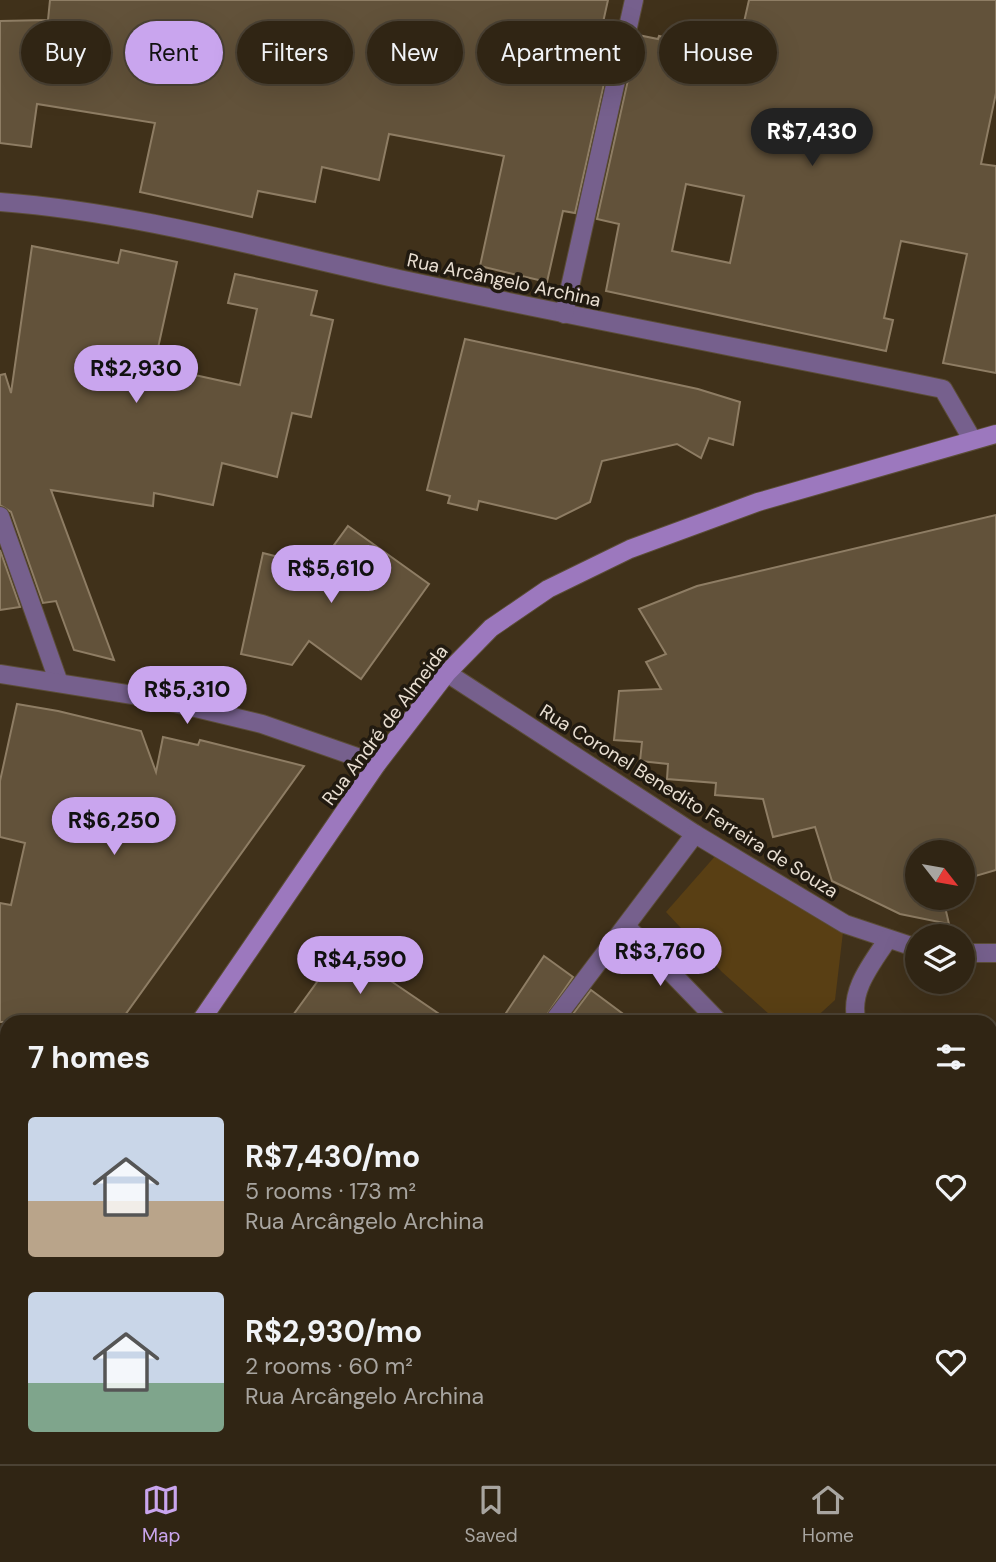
<!DOCTYPE html>
<meta charset="utf-8">
<style>
:root{--surface:#302514;--page:#3c3122;--text:#f1f3f6;--muted:#a8a5a0;--line:#4b4234;--accent:#c9a5ee}
body{margin:0;font-family:"DM Sans",sans-serif;background:var(--page);color:var(--text);height:100vh;display:flex;flex-direction:column;font-size:26px;white-space:nowrap}
*{box-sizing:border-box;margin:0}
p{font-size:23px;color:var(--muted)}
.icon{flex:none;width:38px;height:38px;fill:none;stroke:currentColor;stroke-width:2;stroke-linecap:round;stroke-linejoin:round}
.map{position:relative;flex:1;overflow:hidden}
.details{position:absolute;left:0px;top:1015px;width:998px;height:450px;display:flex;flex-direction:column;background:var(--surface);border-radius:21px 21px 0 0;box-shadow:0 7px 28px #0002,0 0 0 2px var(--line)}
.details>*{flex:none}
.banner{position:absolute;left:21px;top:21px;width:956px;height:63px;display:flex;gap:14px}
.needle{width:46px;rotate:121deg}
.controls{position:absolute;left:905px;top:840px;display:grid;gap:14px}
.controls a{display:grid;place-items:center;width:70px;height:70px;border-radius:50%;background:var(--surface);box-shadow:0 7px 28px #0002,0 0 0 2px var(--line);font-size:35px}
.price{position:absolute;translate:-50% -60px;padding:0 16px;border-radius:24px;background:var(--accent);color:#111;font-size:23px;line-height:46px;filter:drop-shadow(0 2px 4px #0008)}
.price::after{content:'';position:absolute;left:50%;top:42px;width:21px;height:16px;margin-left:-10px;background:inherit;clip-path:polygon(0 0,100% 0,50% 100%)}
.price.current{background:#222;color:#fff}
ul{padding:0;list-style:none}
li{display:flex;align-items:center;gap:21px;height:175px;padding:0 28px}
li span{display:grid;place-items:center;flex:none;width:196px;height:140px;border-radius:7px;color:#555}
li>.icon{margin-inline-start:auto}
span .icon{width:84px;height:84px;fill:#fffc;stroke-width:1}
li b{font-size:30px}
h2{display:flex;justify-content:space-between;align-items:center;height:84px;padding:0 28px;font-size:30px}
.chip{padding:0 24px;border-radius:32px;background:var(--surface);box-shadow:0 7px 28px #0002,0 0 0 2px var(--line);font-size:24px;line-height:63px}
.chip.current{background:var(--accent);color:#111}
.tabs{display:flex;justify-content:space-around;align-items:center;height:98px;border-top:2px solid var(--line);background:var(--surface);font-size:19px;color:var(--muted)}
.tabs a{display:grid;justify-items:center;gap:4px}
.tabs .current{color:var(--accent)}
.map>svg:first-child{display:block}
</style>
<div class="map">
<svg width="996" height="1464" viewBox="0 0 996 1464">
<rect width="100%" height="100%" fill="#40311a"/>
<polygon fill="#593f14" points="717,854 843,932 835,1000 811,1022 778,1022 722,972 666,912"/>
<g fill="#62523a" stroke="#8e7d64" stroke-width="2" fill-rule="evenodd">
<polygon points="50,0 608,0 602,27 616,30 575,213 563,211 547,282 480,266 504,156 389,134 379,180 322,167 315,202 258,191 252,217 140,192 155,123 37,104 31,147 0,143 0,21 48,20"/>
<path d="M749,0H996V93L981,164L996,166V373L943,363L967,254L901,241L884,318L893,320L886,351L606,291L619,224L597,219L638,35L658,39L659,36L737,53ZM686,184L744,196L730,263L672,251Z"/>
<polygon points="32,246 118,263 121,250 177,262 154,366 240,385 257,309 228,303 235,274 317,291 311,315 333,320 311,417 292,413 277,477 222,463 213,505 154,493 153,506 51,490 114,660 74,650 56,601 43,603 11,512 0,505 0,375 5,374 11,393"/>
<polygon points="465,339 698,389 740,402 733,445 709,438 701,458 677,444 602,461 590,502 556,519 479,501 477,510 448,503 450,496 427,490"/>
<polygon points="996,515 996,870 962,880 962,852 917,852 917,898 943,898 949,924 900,914 832,881 815,827 773,837 763,799 715,795 716,783 667,779 668,764 640,761 642,742 614,740 619,691 661,689 646,662 666,654 639,609 697,586"/>
<polygon points="348,526 429,584 361,679 309,641 292,665 241,654 263,553 318,567"/>
<polygon points="0,550 20,607 0,610"/>
<polygon points="17,704 58,711 141,731 156,772 163,737 198,745 200,740 304,766 120,1022 0,1022 0,903 11,905 25,843 0,837 0,781"/>
<polygon points="337,945 360,960 451,1022 288,1022 325,971 321,968"/>
<polygon points="544,956 573,977 542,1022 500,1022"/>
<polygon points="591,990 634,1022 567,1022"/>
</g>
<g fill="none" stroke-linecap="round" stroke-linejoin="round">
<defs>
<g id="minor">
<path d="M0,202C134,212 268,250 399,279C580,318 762,352 943,389L972,439"/>
<polyline points="564,314 634,0"/>
<polyline points="0,516 59,683"/>
<polyline points="447,673 695,834 845,924 917,948"/>
<polyline points="0,674 158,699 262,724 377,764"/>
<polyline points="627,927 719,1022"/>
<polyline points="962,953 996,953"/>
<polyline points="553,1022 695,834"/>
<path d="M857,1022C848,992 872,963 888,939"/>
<polyline points="990,1127 996,1131"/>
<polyline points="0,1143 7,1144"/>
<polyline points="990,1264 996,1268"/>
<polyline points="506,1458 511,1464"/>
<polyline points="541,1458 554,1464"/>
<polyline points="193,1464 198,1458"/>
</g>
<g id="secondary">
<polyline points="200,1022 377,764 447,673 491,628 548,589 630,549 758,502 996,434"/>
<polyline points="0,1307 7,1297"/>
</g>
</defs>
<use href="#minor" stroke="#5b4d37" stroke-width="20"/>
<use href="#secondary" stroke="#5b4d37" stroke-width="20"/>
<use href="#minor" stroke="#76608d" stroke-width="18"/>
<use href="#secondary" stroke="#9c78be" stroke-width="18"/>
</g>
<g text-anchor="middle" dominant-baseline="central" stroke-width="7" stroke-linejoin="round" paint-order="stroke">
<g font-size="19" fill="#e9dfd2" stroke="#211a10">
<text transform="translate(504 280) rotate(12)">Rua Arcângelo Archina</text>
<text transform="translate(385 725) rotate(-53)">Rua André de Almeida</text>
<text transform="translate(689 801) rotate(32)">Rua Coronel Benedito Ferreira de Souza</text>
</g>
</g>
</svg>
<div class="controls">
<a><svg class="needle" viewBox="-14 -14 28 28"><path d="M0-13l5 13h-10z" fill="#e53935"/><path d="M0 13l5-13h-10z" fill="#a8a5a0"/></svg></a>
<a><svg class="icon" aria-label="layers" viewBox="0 0 24 24"><path d="M12 4l9 5-9 5-9-5zM3 14l9 5 9-5"/></svg></a>
</div>
<b class="price current" style="left:812px;top:168px">R$7,430</b>
<b class="price" style="left:136px;top:405px">R$2,930</b>
<b class="price" style="left:331px;top:605px">R$5,610</b>
<b class="price" style="left:187px;top:726px">R$5,310</b>
<b class="price" style="left:114px;top:857px">R$6,250</b>
<b class="price" style="left:660px;top:988px">R$3,760</b>
<b class="price" style="left:360px;top:996px">R$4,590</b>
<div class="banner">
<a class="chip">Buy</a>
<a class="chip current">Rent</a>
<a class="chip">Filters</a>
<a class="chip">New</a>
<a class="chip">Apartment</a>
<a class="chip">House</a>
</div>
<section class="details">
<h2>7 homes<svg class="icon" aria-label="filters" viewBox="0 0 24 24"><path d="M4 7h16M4 17h16"/><circle cx="9" cy="7" r="2"/><circle cx="15" cy="17" r="2"/></svg></h2>
<ul>
<li><span style="background:linear-gradient(#c9d6e8 60%,#b9a48a 0)"><svg class="icon" aria-label="home" viewBox="0 0 24 24"><path d="M3 11l9-7 9 7M6 9v11h12V9"/></svg></span><div><b>R$7,430/mo</b><p>5 rooms · 173 m²</p><p>Rua Arcângelo Archina</p></div><svg class="icon" aria-label="heart" viewBox="0 0 24 24"><path d="M12 20l-8-8c-3-5 5-10 8-4 3-6 11-1 8 4z"/></svg></li>
<li><span style="background:linear-gradient(#c9d6e8 65%,#7fa58c 0)"><svg class="icon" aria-label="home" viewBox="0 0 24 24"><path d="M3 11l9-7 9 7M6 9v11h12V9"/></svg></span><div><b>R$2,930/mo</b><p>2 rooms · 60 m²</p><p>Rua Arcângelo Archina</p></div><svg class="icon" aria-label="heart" viewBox="0 0 24 24"><path d="M12 20l-8-8c-3-5 5-10 8-4 3-6 11-1 8 4z"/></svg></li>
</ul>
</section>
</div>
<nav class="tabs">
<a class="current"><svg class="icon" aria-label="map" viewBox="0 0 24 24"><path d="M3 6l6-2 6 2 6-2v14l-6 2-6-2-6 2zM9 4v14M15 6v14"/></svg>Map</a>
<a><svg class="icon" aria-label="saved" viewBox="0 0 24 24"><path d="M7 4h10v16l-5-4-5 4z"/></svg>Saved</a>
<a><svg class="icon" aria-label="home" viewBox="0 0 24 24"><path d="M3 11l9-7 9 7M6 9v11h12V9"/></svg>Home</a>
</nav>
